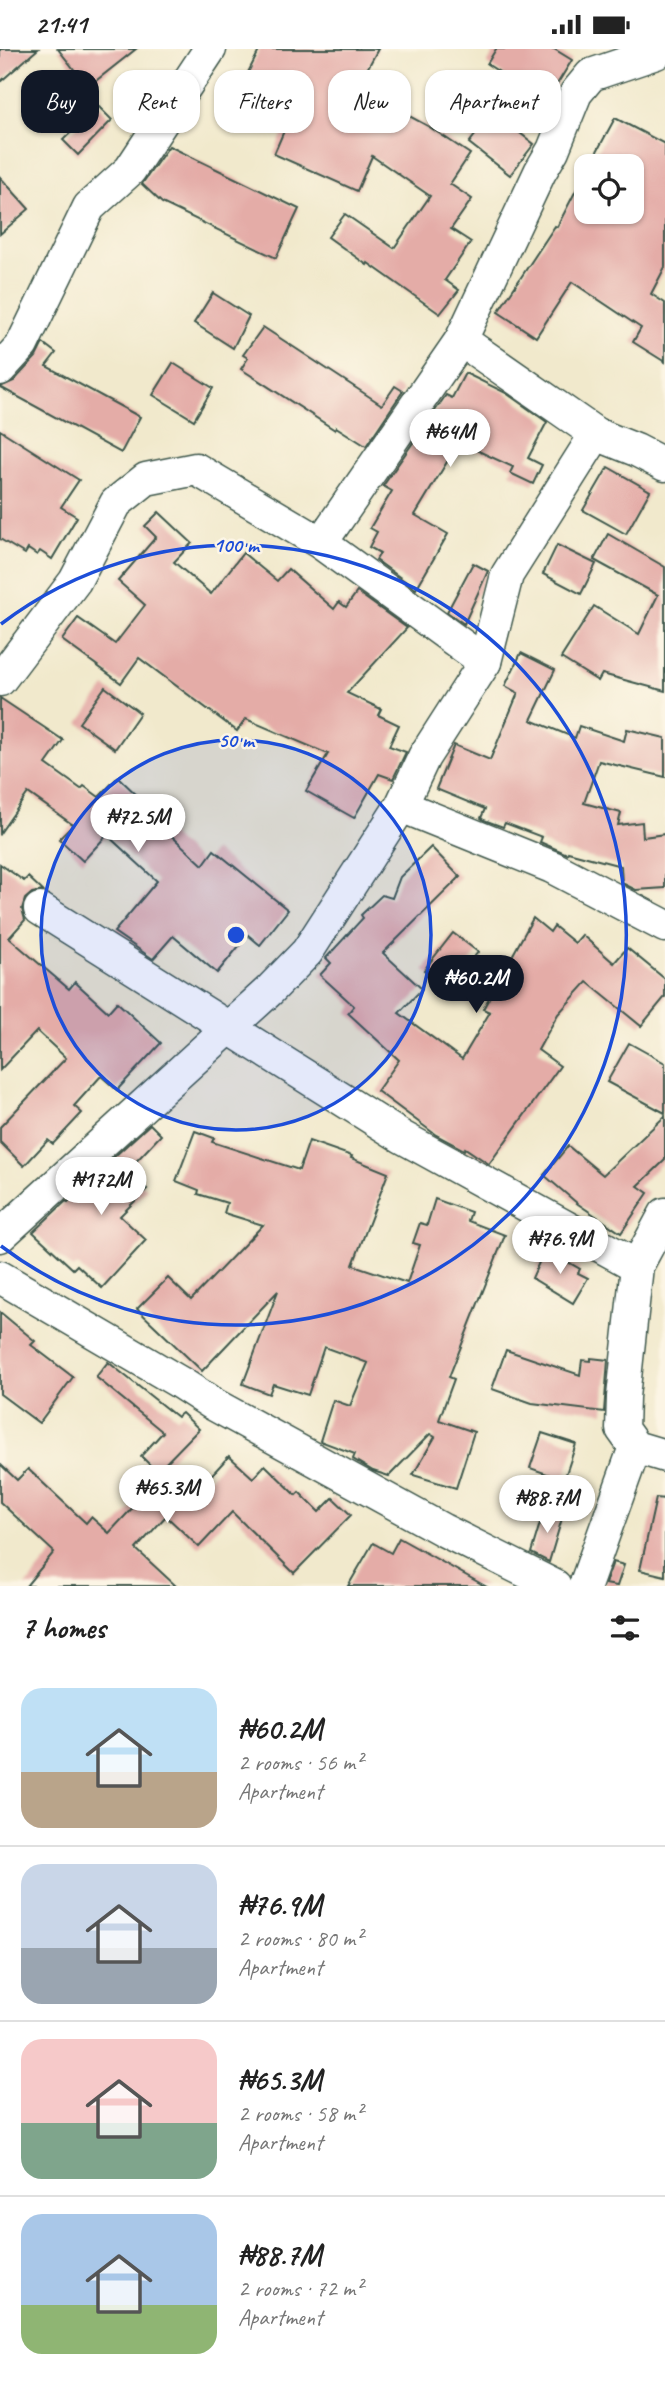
<!DOCTYPE html>
<meta charset="utf-8">
<style>
:root{--surface:#fff;--page:#f6f6f6;--text:#222;--muted:#767676;--line:#e0e0e0;--accent:#111827}
body{margin:0;font-family:Caveat,sans-serif;background:var(--page);color:var(--text);height:100vh;display:flex;flex-direction:column;font-size:26px;white-space:nowrap}
*{box-sizing:border-box;margin:0}
p{font-size:23px;color:var(--muted)}
.icon{flex:none;width:38px;height:38px;fill:none;stroke:currentColor;stroke-width:2;stroke-linecap:round;stroke-linejoin:round}
.map{position:relative;height:1537px;overflow:hidden}
.sheet{display:flex;flex-direction:column;background:var(--surface);flex:1}
.sheet>*{flex:none}
.guide{position:absolute;left:21px;top:21px;width:623px;height:63px;display:flex;gap:14px}
.buttons{position:absolute;left:574px;top:105px;display:grid;gap:14px}
.buttons a{display:grid;place-items:center;width:70px;height:70px;border-radius:14px;background:var(--surface);box-shadow:0 2px 5px #0004;font-size:35px}
.price{position:absolute;translate:-50% -60px;padding:0 16px;border-radius:24px;background:#fff;color:#222;font-size:23px;line-height:46px;filter:drop-shadow(0 2px 4px #0008)}
.price::after{content:'';position:absolute;left:50%;top:42px;width:21px;height:16px;margin-left:-10px;background:inherit;clip-path:polygon(0 0,100% 0,50% 100%)}
.price.selected{background:var(--accent);color:#fff}
ul{padding:0;list-style:none}
li{display:flex;align-items:center;gap:21px;height:175px;padding:0 21px}
li+li{border-top:2px solid var(--line)}
li span{display:grid;place-items:center;flex:none;width:196px;height:140px;border-radius:21px;color:#555}
li>.icon{margin-inline-start:auto}
span .icon{width:84px;height:84px;fill:#fffc;stroke-width:1}
li b{font-size:30px}
h2{display:flex;justify-content:space-between;align-items:center;height:84px;padding:0 21px;font-size:30px}
.pill{padding:0 24px;border-radius:21px;background:var(--surface);box-shadow:0 2px 5px #0004;font-size:24px;line-height:63px}
.pill.selected{background:var(--accent);color:#fff}
.status{display:flex;justify-content:space-between;align-items:center;height:49px;padding:0 35px;background:var(--surface);direction:ltr}
.status svg{height:19px;fill:currentColor}
.map>svg:first-child{display:block}
</style>
<div class="status"><b>21:41</b><svg viewBox="0 0 49 12"><path d="M0 12V9h3v3zM5 12V6h3v6zM10 12V3h3v9zM15 12V0h3v12zM26 1h20v11H26zM47 4h2v5h-2z"/></svg></div>
<div class="map">
<svg width="665" height="1537" viewBox="0 0 665 1537">
<rect width="100%" height="100%" fill="#fcf5e5"/>
<filter id="ink" filterUnits="userSpaceOnUse"><feTurbulence type="fractalNoise" baseFrequency=".0143" numOctaves="2"/><feDisplacementMap in="SourceGraphic" scale="14" xChannelSelector="R" yChannelSelector="G"/><feConvolveMatrix kernelMatrix="1 2 1 2 8 2 1 2 1" color-interpolation-filters="sRGB"/></filter>
<filter id="wash" filterUnits="userSpaceOnUse"><feTurbulence type="fractalNoise" baseFrequency=".00686" numOctaves="4" result="noise"/><feDisplacementMap in="SourceGraphic" scale="28" xChannelSelector="R" yChannelSelector="G"/><feGaussianBlur stdDeviation="1.57" result="paint"/><feColorMatrix in="noise" values="0 0 0 0 0 0 0 0 0 0 0 0 0 0 0 0 0 1.4 0 .05"/><feComposite in="paint" operator="in"/></filter>
<g filter="url(#wash)">
<rect width="100%" height="100%" fill="#f1e9cc"/>
<g id="blocks">
<g fill="#e4aca7">
<polygon points="0,0 38,0 0,33"/>
<polygon points="58,0 136,0 88,38"/>
<polygon points="260,0 378,0 357,39 428,77 470,105 450,135 472,150 451,180 471,193 445,231 459,241 440,265 368,214 367,216 328,188 345,165 394,199 430,147 372,107 357,142 274,105 290,68 239,41"/>
<polygon points="496,0 554,0 572,11 546,53 487,15"/>
<polygon points="98,57 112,71 78,106 63,91"/>
<polygon points="493,63 534,95 510,126 469,94"/>
<polygon points="615,69 665,95 665,218 651,245 665,254 665,313 633,293 641,279 572,233 536,288 498,263 555,177 557,178 586,122 586,163 632,163 632,117 589,117"/>
<polygon points="169,97 299,160 276,209 162,154 142,135"/>
<polygon points="0,128 29,160 0,185"/>
<polygon points="213,244 249,267 233,299 194,274"/>
<polygon points="263,278 382,356 395,337 403,342 366,397 336,378 335,381 241,320 248,309 243,306"/>
<polygon points="43,294 56,304 46,317 140,368 121,404 0,338 14,332 36,308"/>
<polygon points="173,314 213,339 194,371 153,346"/>
<polygon points="465,324 506,344 547,373 528,409 542,416 533,435 510,424 513,418 459,393 415,466 448,485 416,540 376,511 380,504 369,498 377,483 370,479 392,442 383,437 446,346 452,349"/>
<polygon points="0,381 79,431 61,458 77,468 52,510 40,502 37,506 28,500 25,505 0,490"/>
<polygon points="608,418 650,442 626,485 583,461"/>
<polygon points="159,463 192,494 174,513 211,545 243,504 277,532 288,520 334,560 339,553 346,558 357,543 407,579 347,644 381,660 378,666 399,676 389,697 406,703 393,730 379,725 354,769 306,742 328,705 246,670 237,682 139,609 121,634 62,591 78,569 115,595 145,556 118,532 156,488 145,477"/>
<polygon points="608,485 665,518 665,642 602,625 598,632 561,609 594,557 639,585 658,546 594,511"/>
<polygon points="557,496 596,515 581,545 543,525"/>
<polygon points="473,514 488,522 464,575 447,563"/>
<polygon points="521,604 555,621 531,671 575,689 579,677 624,692 627,680 665,689 665,728 599,712 584,754 621,764 618,776 642,773 643,788 665,785 665,839 636,841 622,834 621,817 568,803 567,805 540,793 542,788 505,774 503,778 484,771 481,769 485,760 436,740 454,696 490,711 518,644 505,637"/>
<polygon points="105,638 140,664 115,700 79,674"/>
<polygon points="0,649 63,691 46,715 81,740 84,737 99,748 118,728 141,750 137,755 203,816 214,801 288,861 260,896 248,886 217,924 173,887 153,910 114,883 157,832 107,786 83,812 59,790 73,776 28,744 0,784"/>
<polygon points="431,798 460,828 383,904 422,940 399,964 462,1010 490,963 483,960 533,869 550,883 554,877 575,894 582,886 614,914 627,899 665,930 665,948 641,977 587,933 558,965 538,1001 560,1017 489,1115 465,1099 464,1101 436,1086 377,1042 399,1011 348,964 354,957 320,926 331,914 326,909 363,869 361,866 382,846 392,849 400,828"/>
<polygon points="0,815 24,832 28,828 43,842 32,844 25,850 22,860 25,871 9,889 69,940 75,933 108,963 117,953 161,994 117,1041 101,1027 74,1057 82,1064 53,1095 48,1091 24,1117 0,1093 0,1078 66,1009 37,982 0,1021"/>
<polygon points="453,884 478,903 449,940 424,921"/>
<polygon points="629,994 665,1014 665,1064 607,1033"/>
<polygon points="665,1067 665,1111 638,1137 648,1144 621,1184 578,1155 544,1126 568,1097 603,1126"/>
<polygon points="150,1075 161,1086 128,1121 147,1140 120,1167 146,1191 102,1239 77,1216 73,1220 33,1183 66,1152 68,1153 91,1129"/>
<polygon points="195,1082 214,1089 212,1093 299,1121 309,1092 352,1107 351,1109 388,1124 353,1216 407,1234 420,1196 413,1194 420,1174 427,1176 435,1150 471,1163 468,1172 505,1186 449,1328 454,1330 439,1371 474,1383 456,1439 413,1426 435,1388 430,1385 389,1427 373,1422 353,1410 355,1405 320,1392 333,1351 350,1357 368,1314 324,1298 308,1346 273,1335 269,1345 243,1335 278,1242 202,1322 137,1260 168,1229 191,1251 263,1176 224,1164 227,1154 198,1145 199,1141 176,1132"/>
<polygon points="545,1200 580,1220 578,1224 588,1229 573,1254 532,1229"/>
<polygon points="0,1263 35,1292 31,1296 73,1328 39,1374 0,1345"/>
<polygon points="506,1301 580,1326 582,1311 591,1312 591,1309 608,1311 604,1363 532,1354 492,1340"/>
<polygon points="108,1313 177,1368 182,1364 199,1380 157,1423 141,1407 163,1383 96,1328"/>
<polygon points="542,1384 576,1395 564,1431 530,1419"/>
<polygon points="229,1407 253,1429 265,1416 296,1446 299,1443 319,1463 333,1449 351,1466 294,1524 232,1463 199,1498 166,1467 136,1500 176,1537 26,1537 54,1503 0,1453 0,1415 17,1431 28,1420 86,1474 91,1468 109,1484 168,1421 194,1445"/>
<polygon points="656,1449 665,1450 665,1527 640,1521"/>
<polygon points="544,1461 563,1466 549,1513 531,1504"/>
<polygon points="399,1489 485,1537 348,1537 373,1494 391,1504"/>
<polygon points="613,1513 624,1516 617,1537 605,1535"/>
</g>
</g>
</g>
<g filter="url(#ink)">
<use href="#blocks" fill-opacity="0" stroke="#3e574b" stroke-width="2"/>
<g fill="none" stroke-linecap="round" stroke-linejoin="round">
<defs>
<g id="minor">
<polyline points="461,291 596,385 636,401 665,416"/>
<polyline points="0,320 22,296 89,158 130,121 210,0"/>
<polyline points="321,494 461,291 540,123 553,101 576,44 591,26 656,4 658,0"/>
<polyline points="0,631 75,532 116,454 146,430 196,420 321,494 485,613"/>
<polyline points="401,757 552,818 665,877"/>
<polyline points="40,860 402,1088 637,1217"/>
<polyline points="665,1165 637,1217 623,1348 622,1380 635,1398 665,1407"/>
<polyline points="0,1187 269,942 307,903 401,757 424,708 485,613 507,526 596,385"/>
<polyline points="0,1228 179,1333 213,1355 443,1481 555,1537"/>
<polyline points="585,1537 635,1398"/>
</g>
</defs>
<use href="#minor" stroke="#3e574b" stroke-width="35"/>
<use href="#minor" stroke="#fff" stroke-width="32"/>
</g>
</g>
<circle cx="236" cy="886" r="195" fill="#1d4ed8" fill-opacity=".12"/>
<g fill="none" stroke="#1d4ed8" stroke-width="3.5">
<circle cx="236" cy="886" r="195"/>
<path d="M1 575A390 390 0 1 1 1 1197"/>
</g>
<circle cx="236" cy="886" r="10" fill="#1d4ed8" stroke="#fcf5e5" stroke-width="3.5"/>
<g font-size="21" text-anchor="middle" font-weight="bold" fill="#1d4ed8" stroke="#fcf5e5" stroke-width="5" stroke-linejoin="round" paint-order="stroke">
<text x="236" y="503">100 m</text>
<text x="236" y="698">50 m</text>
</g>
</svg>
<div class="buttons">
<a><svg class="icon" aria-label="locate" viewBox="0 0 24 24"><circle cx="12" cy="12" r="6"/><path d="M12 2v4M12 18v4M2 12h4M18 12h4"/></svg></a>
</div>
<b class="price" style="left:450px;top:420px">₦64M</b>
<b class="price" style="left:138px;top:805px">₦72.5M</b>
<b class="price selected" style="left:476px;top:966px">₦60.2M</b>
<b class="price" style="left:101px;top:1168px">₦172M</b>
<b class="price" style="left:560px;top:1227px">₦76.9M</b>
<b class="price" style="left:167px;top:1476px">₦65.3M</b>
<b class="price" style="left:547px;top:1486px">₦88.7M</b>
<div class="guide">
<a class="pill selected">Buy</a>
<a class="pill">Rent</a>
<a class="pill">Filters</a>
<a class="pill">New</a>
<a class="pill">Apartment</a>
</div>
</div>
<section class="sheet">
<h2>7 homes<svg class="icon" aria-label="filters" viewBox="0 0 24 24"><path d="M4 7h16M4 17h16"/><circle cx="9" cy="7" r="2"/><circle cx="15" cy="17" r="2"/></svg></h2>
<ul>
<li><span style="background:linear-gradient(#bfe0f5 60%,#b9a48a 0)"><svg class="icon" aria-label="home" viewBox="0 0 24 24"><path d="M3 11l9-7 9 7M6 9v11h12V9"/></svg></span><div><b>₦60.2M</b><p>2 rooms · 56 m²</p><p>Apartment</p></div></li>
<li><span style="background:linear-gradient(#c9d6e8 60%,#9aa5b1 0)"><svg class="icon" aria-label="home" viewBox="0 0 24 24"><path d="M3 11l9-7 9 7M6 9v11h12V9"/></svg></span><div><b>₦76.9M</b><p>2 rooms · 80 m²</p><p>Apartment</p></div></li>
<li><span style="background:linear-gradient(#f6c9c9 60%,#7fa58c 0)"><svg class="icon" aria-label="home" viewBox="0 0 24 24"><path d="M3 11l9-7 9 7M6 9v11h12V9"/></svg></span><div><b>₦65.3M</b><p>2 rooms · 58 m²</p><p>Apartment</p></div></li>
<li><span style="background:linear-gradient(#a9c7e8 65%,#8fb573 0)"><svg class="icon" aria-label="home" viewBox="0 0 24 24"><path d="M3 11l9-7 9 7M6 9v11h12V9"/></svg></span><div><b>₦88.7M</b><p>2 rooms · 72 m²</p><p>Apartment</p></div></li>
</ul>
</section>
